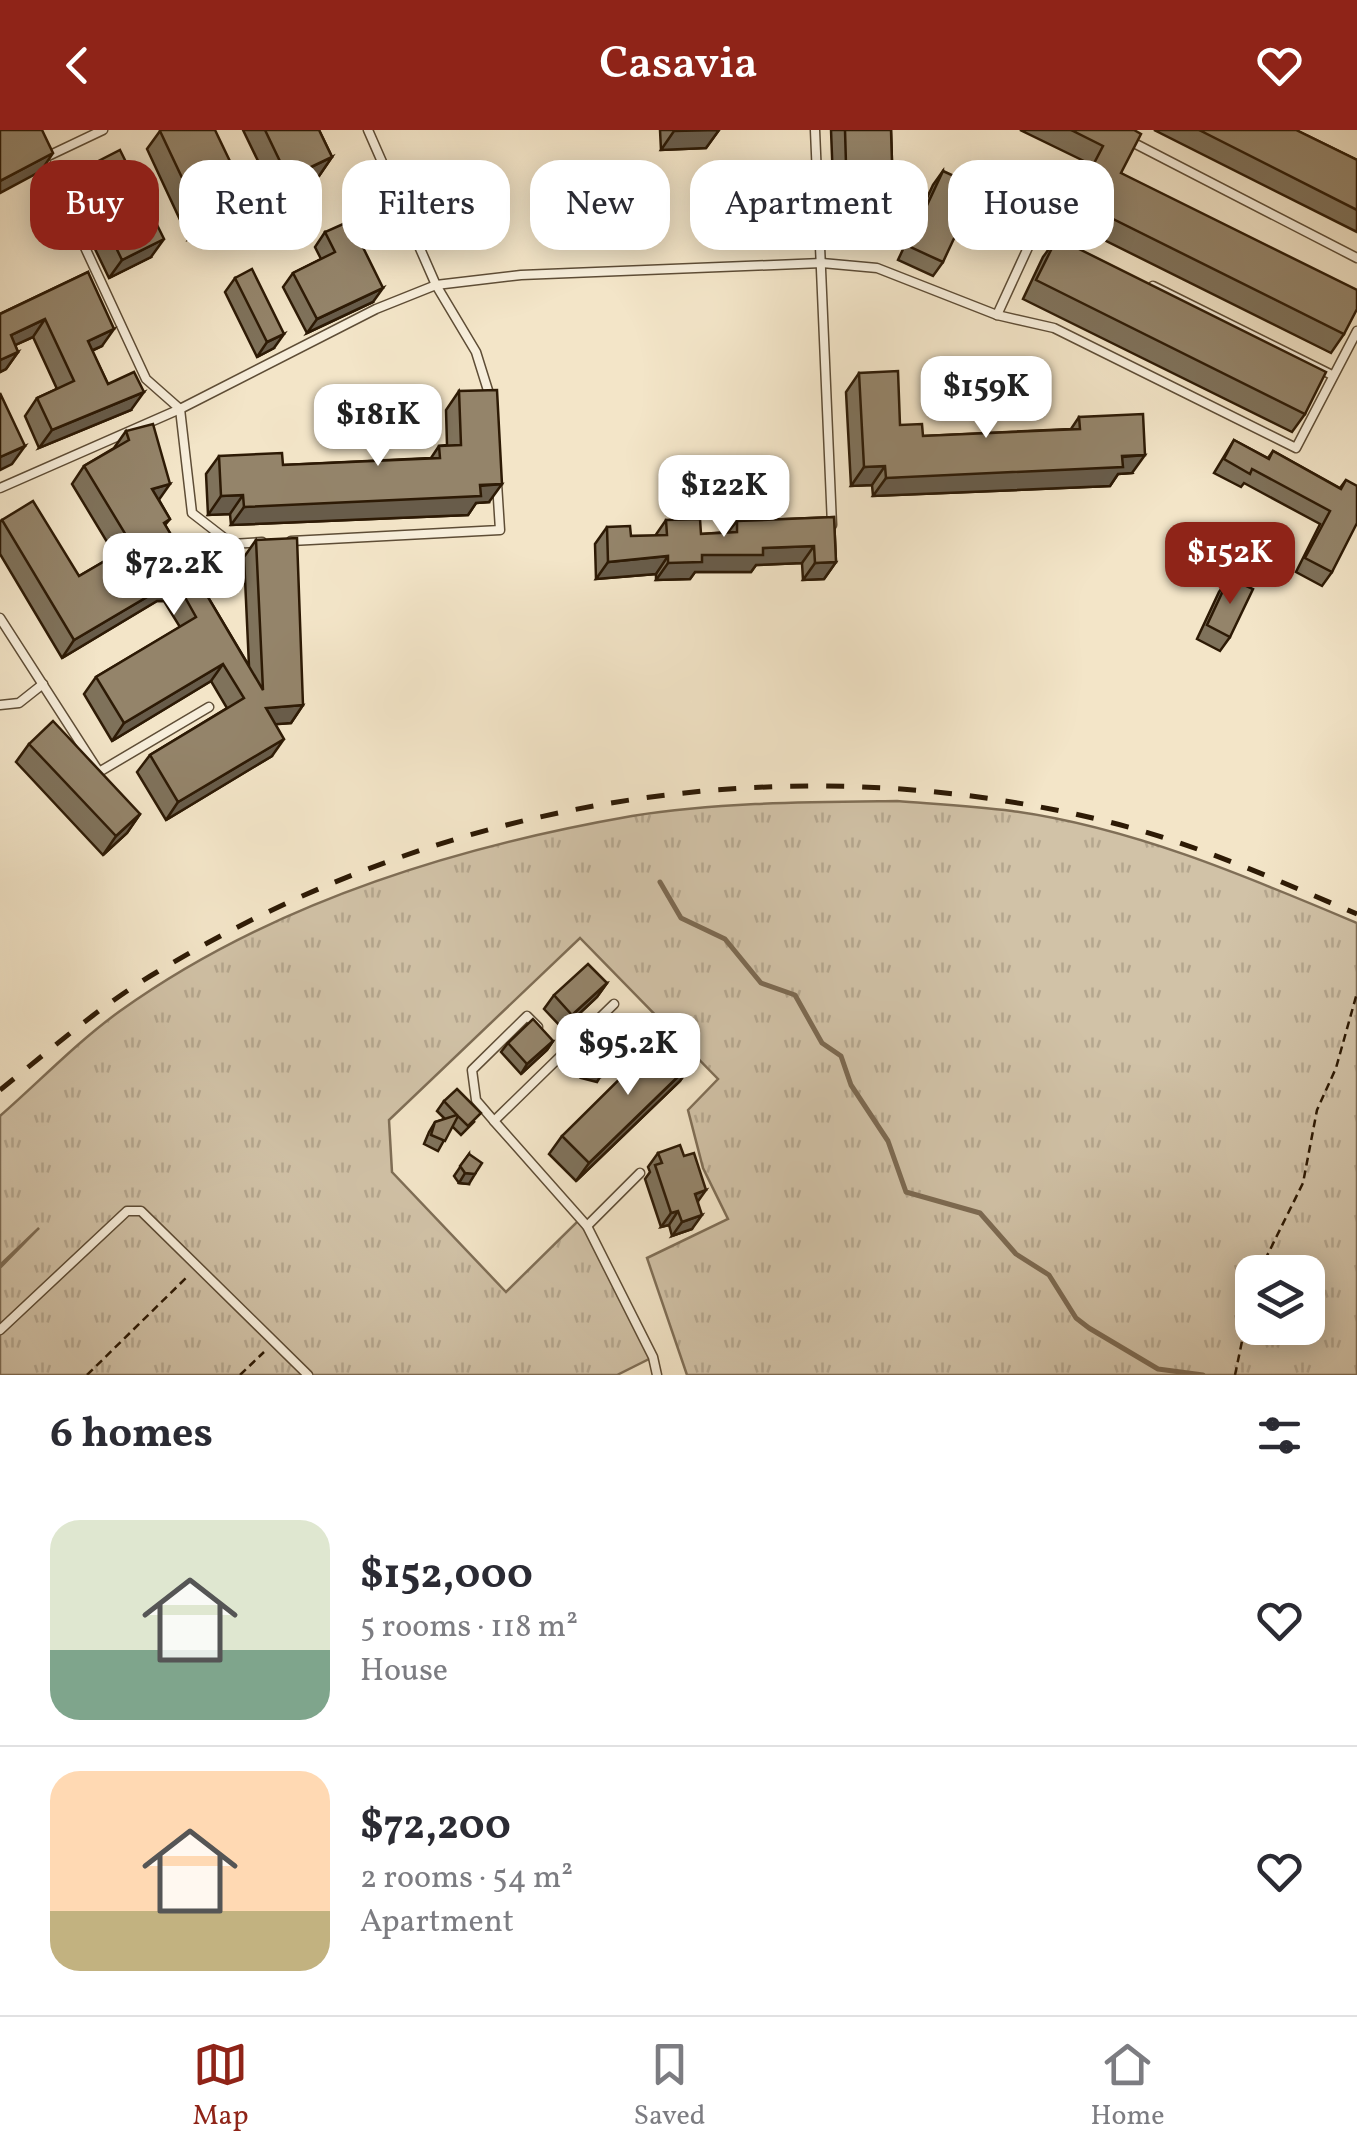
<!DOCTYPE html>
<meta charset="utf-8">
<style>
:root{--surface:#fff;--page:#f2f2f3;--text:#2b2b33;--muted:#7c7c81;--line:#e1e1e2;--accent:#8f2418}
body{margin:0;font-family:Vollkorn,serif;background:var(--page);color:var(--text);height:100vh;display:flex;flex-direction:column;font-size:38px;white-space:nowrap}
*{box-sizing:border-box;margin:0}
p{font-size:32px;color:var(--muted)}
.icon{flex:none;width:55px;height:55px;fill:none;stroke:currentColor;stroke-width:2;stroke-linecap:round;stroke-linejoin:round}
.map{position:relative;height:1245px;overflow:hidden}
.panel{display:flex;flex-direction:column;background:var(--surface);flex:1}
.panel>*{flex:none}
.guide{position:absolute;left:30px;top:30px;width:1298px;height:90px;display:flex;gap:20px}
.controls{position:absolute;left:1235px;top:1125px;display:grid;gap:20px}
.controls a{display:grid;place-items:center;width:90px;height:90px;border-radius:20px;background:var(--surface);box-shadow:0 5px 25px #0003;font-size:50px}
.price{position:absolute;translate:-50% -85px;padding:0 22px;border-radius:20px;background:#fff;color:#222;font-size:32px;line-height:65px;filter:drop-shadow(0 2px 5px #0008)}
.price::after{content:'';position:absolute;left:50%;top:60px;width:30px;height:22px;margin-left:-15px;background:inherit;clip-path:polygon(0 0,100% 0,50% 100%)}
.price.selected{background:var(--accent);color:#fff}
ul{padding:0;list-style:none}
li{display:flex;align-items:center;gap:30px;height:250px;padding:0 50px}
li+li{border-top:2px solid var(--line)}
li span{display:grid;place-items:center;flex:none;width:280px;height:200px;border-radius:30px;color:#555}
li>.icon{margin-inline-start:auto}
span .icon{width:120px;height:120px;fill:#fffc;stroke-width:1}
li b{font-size:42px}
h2{display:flex;justify-content:space-between;align-items:center;height:120px;padding:0 50px;font-size:42px}
.pill{padding:0 35px;border-radius:30px;background:var(--surface);box-shadow:0 5px 25px #0003;font-size:35px;line-height:90px}
.pill.selected{background:var(--accent);color:#fff}
header{display:flex;justify-content:space-between;align-items:center;height:130px;padding:0 50px;background:var(--accent);color:#fff;font-size:45px;font-weight:600}
.tab-bar{display:flex;justify-content:space-around;align-items:center;height:140px;border-top:2px solid var(--line);background:var(--surface);font-size:28px;color:var(--muted)}
.tab-bar a{display:grid;justify-items:center;gap:5px}
.tab-bar .selected{color:var(--accent)}
.map>svg:first-child{display:block}
</style>
<header><svg class="icon" aria-label="back" viewBox="0 0 24 24"><path d="M15 5l-7 7 7 7"/></svg>Casavia<svg class="icon" aria-label="heart" viewBox="0 0 24 24"><path d="M12 20l-8-8c-3-5 5-10 8-4 3-6 11-1 8 4z"/></svg></header>
<div class="map">
<svg width="1357" height="1245" viewBox="0 0 1357 1245">
<defs>
<pattern id="grass-tufts" width="24" height="20" patternUnits="userSpaceOnUse" patternTransform="scale(2.5)"><rect width="24" height="20" fill="#d1c2a7"/><path d="M3 7l-1-3M5 7V3M7 7l1-3M15 17l-1-3M17 17v-4M19 17l1-3" fill="none" stroke="#b4a68e"/></pattern>
</defs>
<rect width="100%" height="100%" fill="#f3e5c8"/>
<filter id="stains"><feTurbulence type="fractalNoise" baseFrequency=".002" numOctaves="4"/><feColorMatrix values="0 0 0 0 .2 0 0 0 0 .09 0 0 0 0 .02 0 0 0 .5 -.17"/></filter>
<radialGradient id="worn" r=".72"><stop offset=".6" stop-color="#630" stop-opacity="0"/><stop offset="1" stop-color="#630" stop-opacity=".3"/></radialGradient>
<path fill="url(#grass-tufts)" stroke="#7f6e56" stroke-width="2.5" fill-rule="evenodd" d="M897,671C935,674 974,676 1012,681C1131,697 1248,747 1357,793V1245H687L647,1128L728,1089L703,1038L688,980L718,949L580,808L389,990L392,1042L506,1162L581,1088L653,1227L617,1245H0V1138L39,1098L0,1135V986C39,952 77,912 120,881C268,775 454,717 632,686C719,672 809,672 897,671ZM1252,1142H1308V1198H1252Z"/>
<g fill="none" stroke-linecap="round" stroke-linejoin="round">
<polyline stroke="#7c6a52" stroke-width="5" points="660,752 681,788 725,809 761,853 795,865 822,913 841,926 851,955 888,1011 906,1062 980,1083 1016,1124 1049,1145 1076,1188 1089,1198 1158,1239 1203,1245"/>
<defs>
<g id="lane">
<polyline points="368,0 436,155 476,222 491,270"/>
<polyline points="815,0 832,395"/>
<polyline points="1130,11 1357,128"/>
<polyline points="43,27 146,249 180,279 192,383 232,414 262,412"/>
<polyline points="44,28 103,0"/>
<polyline points="1037,99 1064,112"/>
<polyline points="1153,156 1332,245"/>
<polyline points="997,185 1059,50"/>
<polyline points="0,358 180,279 376,179 436,155 521,145 822,133 877,138 997,185 1054,198 1296,318 1357,201"/>
<polyline points="291,411 500,400 497,353"/>
<polyline points="0,488 99,642 209,577"/>
<polyline points="0,575 19,573 43,554"/>
<polyline points="614,874 494,991 587,1096 653,1227 657,1245"/>
<polyline points="494,991 476,970 472,940 527,886 538,897"/>
<polyline points="587,1096 640,1043"/>
<polyline points="0,1200 127,1081 141,1081 308,1245"/>
</g>
</defs>
<use href="#lane" stroke="#5e4d36" stroke-width="11"/>
<g stroke="#2d1a05" stroke-width="2.5" stroke-dasharray="8 5" stroke-linecap="butt">
<polyline points="1259,1142 1303,1053 1317,980 1336,938 1357,863"/>
<polyline points="87,1245 188,1146"/>
<polyline points="240,1245 264,1222"/>
<polyline points="1235,1245 1252,1163"/>
</g>
<use href="#lane" stroke="#f7eedb" stroke-width="8"/>
<path stroke="#2d1a05" stroke-width="5" stroke-dasharray="18 18" stroke-linecap="butt" d="M0,960C50,920 101,875 157,842C443,669 784,611 1109,692C1194,713 1277,750 1357,784"/>
</g>
<g fill="#7f725b" stroke="#2d1a05" stroke-width="2.5">
<polygon points="243,0 319,0 332,27 319,46 275,66"/>
<polygon points="660,0 719,0 706,18 661,20"/>
<polygon points="831,0 891,0 892,32 879,51 833,52"/>
<polygon points="1020,0 1134,0 1121,43 1344,204 1331,223 1062,89 1090,34"/>
<polygon points="1154,0 1296,0 1357,30 1357,102"/>
<polygon points="160,1 235,88 189,109 147,19"/>
<polygon points="79,41 151,127 109,148 66,59"/>
<polygon points="943,41 943,132 933,146 898,130 933,55"/>
<polygon points="449,75 476,82 469,92 451,101 443,85"/>
<polygon points="325,102 373,172 307,203 283,157 293,143 321,129 315,117"/>
<polygon points="1057,108 1305,284 1292,302 1023,169 1043,127"/>
<polygon points="88,142 102,216 92,221 108,254 131,280 39,318 25,286 37,268 57,259 33,207 15,215 18,222 6,239 0,242 0,184"/>
<polygon points="235,148 274,218 257,227 225,162"/>
<polygon points="859,243 900,295 923,306 1071,299 1079,287 1132,343 1118,344 1110,356 873,366 872,355 851,356 846,262"/>
<polygon points="459,261 489,372 476,373 468,385 231,395 230,384 208,385 206,344 219,326 283,335 431,328 439,316 447,315 446,280"/>
<polygon points="126,301 159,370 170,389 165,395 249,536 244,427 256,410 303,575 291,593 275,594 272,626 166,690 137,642 150,625 227,578 211,551 112,611 84,564 96,547 180,497 164,471 157,471 62,528 0,424 0,392 2,390 79,446 115,425 72,354 84,336 114,318"/>
<polygon points="1234,310 1268,328 1273,321 1340,358 1346,350 1332,442 1322,456 1296,442 1320,394 1244,353 1241,357 1214,343"/>
<polygon points="834,387 836,432 824,449 803,450 802,433 756,435 751,442 695,442 690,449 656,450 656,444 596,449 595,414 607,397 631,406 655,406 666,390 701,404 728,402 737,391"/>
<polygon points="1229,448 1230,507 1220,521 1197,509 1219,462"/>
<polygon points="29,614 140,684 127,703 103,725 16,632"/>
<polygon points="607,853 597,867 563,899 544,879 554,865"/>
<polygon points="553,911 547,920 521,944 501,922 508,913"/>
<polygon points="693,932 680,951 576,1051 549,1024 562,1006"/>
<polygon points="444,971 474,992 461,1005 452,996 438,1021 424,1014 429,1002 435,992 445,989 437,981"/>
<polygon points="658,1023 698,1072 692,1099 672,1106 669,1095 661,1097 645,1049 650,1042 648,1037"/>
<polygon points="469,1024 469,1054 459,1053 454,1046"/>
</g>
<g fill="#685c4a" stroke="#2d1a05" stroke-width="2.5">
<polygon points="719,0 706,18 661,20 674,1"/>
<polygon points="53,23 41,41 0,63 0,51"/>
<polygon points="332,27 319,46 275,66 288,48"/>
<polygon points="892,32 879,51 833,52 846,34"/>
<polygon points="248,69 235,88 189,109 202,90"/>
<polygon points="476,82 469,92 451,101 458,91"/>
<polygon points="164,109 151,127 109,148 122,130"/>
<polygon points="383,158 373,172 307,203 317,189"/>
<polygon points="45,189 33,207 0,222 11,205"/>
<polygon points="114,199 102,216 75,228 88,211"/>
<polygon points="284,204 274,218 257,227 267,212"/>
<polygon points="18,222 6,239 0,242 0,230"/>
<polygon points="144,262 131,280 39,318 52,300"/>
<polygon points="25,316 12,334 0,340 0,327"/>
<polygon points="1145,325 1132,343 1118,344 1110,356 873,366 886,348"/>
<polygon points="885,336 872,355 851,356 864,337"/>
<polygon points="170,354 158,371 152,359"/>
<polygon points="502,354 489,372 476,373 468,385 231,395 244,377"/>
<polygon points="243,365 230,384 208,385 221,366"/>
<polygon points="814,416 802,433 756,435 751,442 695,442 690,449 656,450 668,433 702,425 763,418"/>
<polygon points="668,426 656,444 596,449 608,432"/>
<polygon points="836,432 824,449 803,450 815,433"/>
<polygon points="177,453 164,471 157,471 62,528 74,510 169,454"/>
<polygon points="223,534 211,551 112,611 124,593"/>
<polygon points="303,575 291,593 254,596 266,578"/>
<polygon points="284,609 272,626 166,690 178,672"/>
<polygon points="140,684 127,703 103,725 116,706"/>
<polygon points="607,853 597,867 563,899 572,885"/>
<polygon points="553,911 547,920 521,944 527,934"/>
<polygon points="693,932 680,951 576,1051 589,1033"/>
<polygon points="584,943 600,947 597,952 581,948"/>
<polygon points="465,1043 475,1044 469,1054 459,1053"/>
<polygon points="706,1060 696,1074 695,1064"/>
<polygon points="678,1081 669,1095 661,1097 671,1083"/>
<polygon points="702,1085 692,1099 672,1106 682,1092"/>
</g>
<g fill="#94846a" stroke="#2d1a05" stroke-width="2.5">
<polygon points="0,0 42,0 53,23 0,51"/>
<polygon points="161,0 215,0 248,69 202,90 160,1"/>
<polygon points="265,0 319,0 332,27 288,48"/>
<polygon points="845,0 891,0 892,32 846,34"/>
<polygon points="1071,0 1134,0 1141,4 1121,43 1357,160 1357,179 1344,204 1075,70 1103,16"/>
<polygon points="1199,0 1296,0 1357,30 1357,80"/>
<polygon points="120,20 164,109 122,130 79,41"/>
<polygon points="943,41 978,57 943,132 908,116"/>
<polygon points="467,66 476,82 458,91 449,75"/>
<polygon points="350,91 383,158 317,189 293,143 335,122 325,102"/>
<polygon points="1057,108 1326,242 1305,284 1036,150"/>
<polygon points="252,139 284,204 267,212 235,148"/>
<polygon points="88,142 114,199 88,211 108,254 134,242 144,262 52,300 37,268 74,251 45,189 11,205 18,222 0,230 0,184"/>
<polygon points="898,241 900,295 922,294 923,306 1080,299 1079,287 1143,284 1145,325 1122,326 1123,337 886,348 885,336 864,337 859,243"/>
<polygon points="497,260 502,354 480,355 481,366 244,377 243,365 221,366 219,326 282,323 283,335 440,328 439,316 461,315 459,261"/>
<polygon points="0,263 25,316 0,327"/>
<polygon points="153,294 170,354 152,359 170,389 164,393 263,560 256,410 297,408 303,575 266,578 284,609 178,672 150,625 244,568 223,534 124,593 96,547 196,487 177,453 169,454 74,510 2,390 33,371 79,446 132,415 84,336 129,310 126,301"/>
<polygon points="1234,310 1269,329 1273,321 1341,359 1346,350 1357,356 1357,393 1332,442 1305,428 1330,381 1252,339 1250,344 1224,329"/>
<polygon points="834,387 836,432 815,433 814,416 763,418 763,425 702,425 702,432 668,433 668,426 608,432 607,397 630,396 631,406 667,405 666,390 700,389 701,404 737,402 737,391"/>
<polygon points="1229,448 1253,459 1230,507 1207,495"/>
<polygon points="53,591 140,684 116,706 29,614"/>
<polygon points="588,834 607,853 572,885 554,865"/>
<polygon points="533,889 553,911 527,934 508,913"/>
<polygon points="665,904 693,932 589,1033 562,1006"/>
<polygon points="592,930 600,934 600,947 584,943 585,935"/>
<polygon points="457,959 481,983 468,996 458,986 445,1011 431,1005 435,992 457,985 444,971"/>
<polygon points="680,1015 684,1026 694,1023 706,1060 695,1064 702,1085 682,1092 678,1081 671,1083 655,1035 662,1033 658,1023"/>
<polygon points="469,1024 482,1033 475,1044 465,1043 460,1036"/>
</g>
<rect width="100%" height="100%" filter="url(#stains)"/>
<rect width="100%" height="100%" fill="url(#worn)"/>
</svg>
<div class="controls">
<a><svg class="icon" aria-label="layers" viewBox="0 0 24 24"><path d="M12 4l9 5-9 5-9-5zM3 14l9 5 9-5"/></svg></a>
</div>
<b class="price" style="left:986px;top:311px">$159K</b>
<b class="price" style="left:378px;top:339px">$181K</b>
<b class="price" style="left:724px;top:410px">$122K</b>
<b class="price selected" style="left:1230px;top:477px">$152K</b>
<b class="price" style="left:174px;top:488px">$72.2K</b>
<b class="price" style="left:628px;top:968px">$95.2K</b>
<div class="guide">
<a class="pill selected">Buy</a>
<a class="pill">Rent</a>
<a class="pill">Filters</a>
<a class="pill">New</a>
<a class="pill">Apartment</a>
<a class="pill">House</a>
</div>
</div>
<section class="panel">
<h2>6 homes<svg class="icon" aria-label="filters" viewBox="0 0 24 24"><path d="M4 7h16M4 17h16"/><circle cx="9" cy="7" r="2"/><circle cx="15" cy="17" r="2"/></svg></h2>
<ul>
<li><span style="background:linear-gradient(#dfe7d0 65%,#7fa58c 0)"><svg class="icon" aria-label="home" viewBox="0 0 24 24"><path d="M3 11l9-7 9 7M6 9v11h12V9"/></svg></span><div><b>$152,000</b><p>5 rooms · 118 m²</p><p>House</p></div><svg class="icon" aria-label="heart" viewBox="0 0 24 24"><path d="M12 20l-8-8c-3-5 5-10 8-4 3-6 11-1 8 4z"/></svg></li>
<li><span style="background:linear-gradient(#ffd9b3 70%,#c2b280 0)"><svg class="icon" aria-label="home" viewBox="0 0 24 24"><path d="M3 11l9-7 9 7M6 9v11h12V9"/></svg></span><div><b>$72,200</b><p>2 rooms · 54 m²</p><p>Apartment</p></div><svg class="icon" aria-label="heart" viewBox="0 0 24 24"><path d="M12 20l-8-8c-3-5 5-10 8-4 3-6 11-1 8 4z"/></svg></li>
</ul>
</section>
<nav class="tab-bar">
<a class="selected"><svg class="icon" aria-label="map" viewBox="0 0 24 24"><path d="M3 6l6-2 6 2 6-2v14l-6 2-6-2-6 2zM9 4v14M15 6v14"/></svg>Map</a>
<a><svg class="icon" aria-label="saved" viewBox="0 0 24 24"><path d="M7 4h10v16l-5-4-5 4z"/></svg>Saved</a>
<a><svg class="icon" aria-label="home" viewBox="0 0 24 24"><path d="M3 11l9-7 9 7M6 9v11h12V9"/></svg>Home</a>
</nav>
